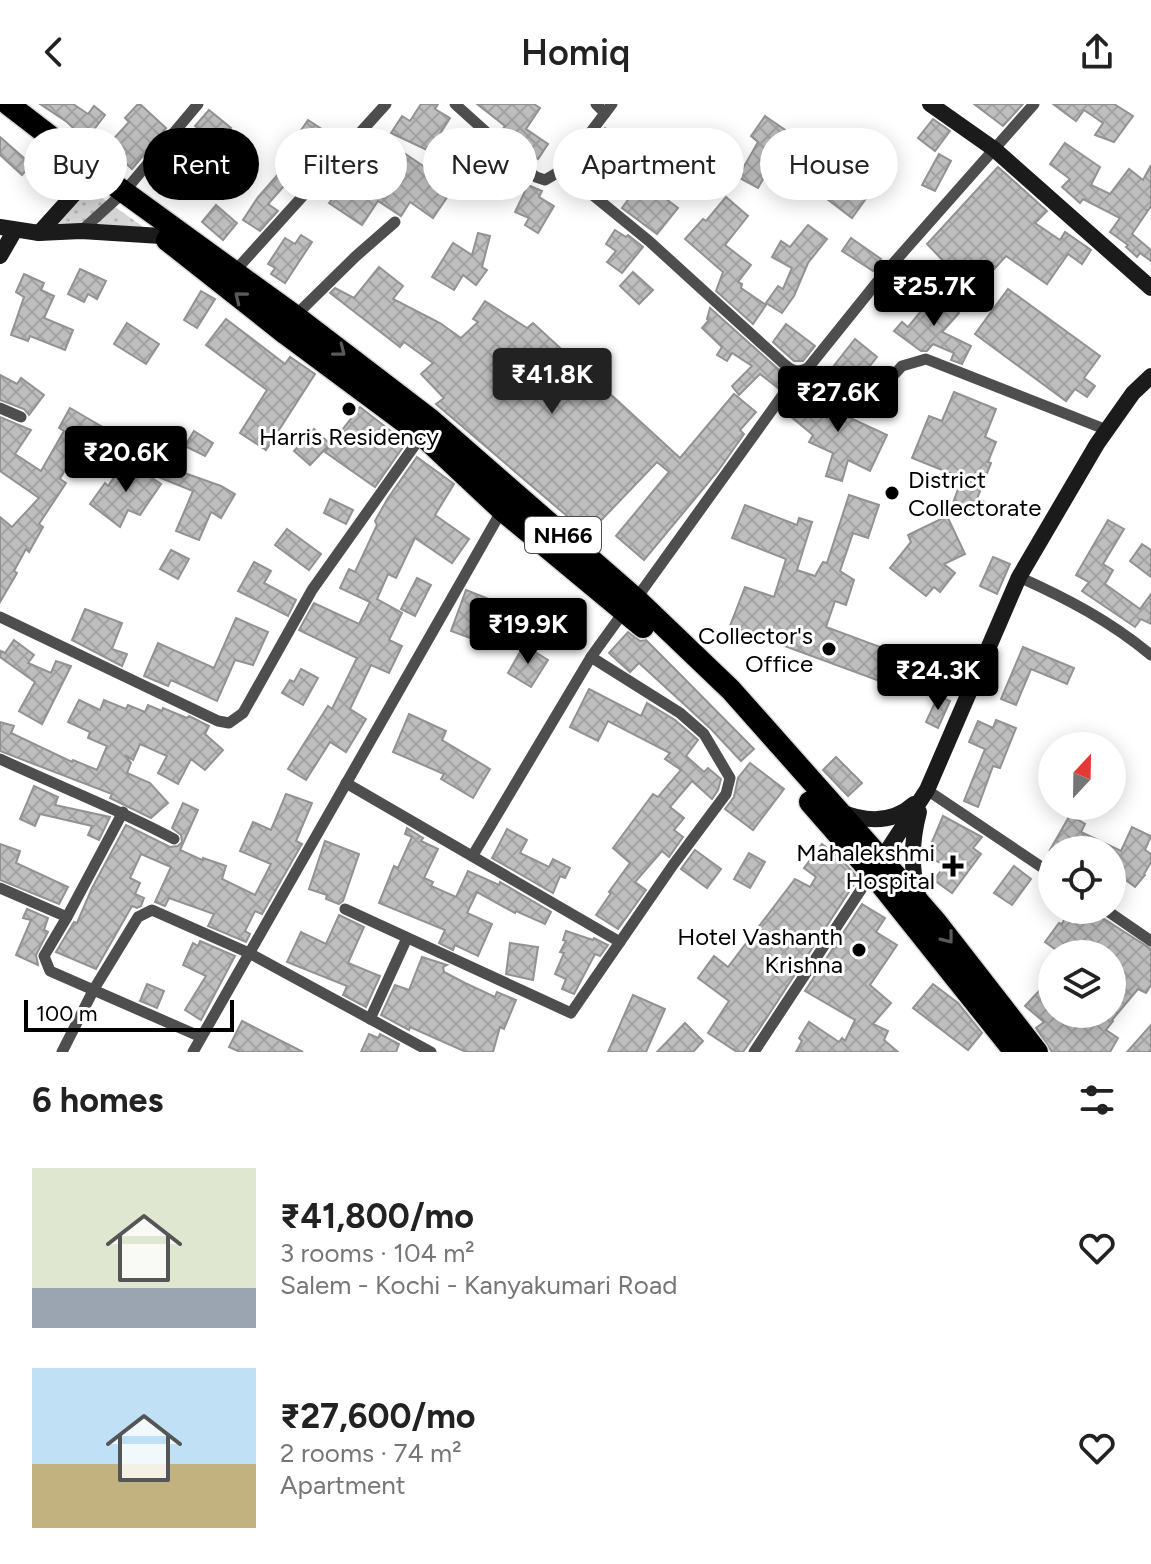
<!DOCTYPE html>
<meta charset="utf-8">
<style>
:root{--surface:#fff;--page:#f2f2f2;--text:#222;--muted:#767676;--accent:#000}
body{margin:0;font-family:Figtree,sans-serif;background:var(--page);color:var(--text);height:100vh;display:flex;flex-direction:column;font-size:30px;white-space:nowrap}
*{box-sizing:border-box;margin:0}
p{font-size:26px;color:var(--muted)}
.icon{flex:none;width:44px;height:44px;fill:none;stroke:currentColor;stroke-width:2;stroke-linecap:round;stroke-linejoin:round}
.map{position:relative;height:948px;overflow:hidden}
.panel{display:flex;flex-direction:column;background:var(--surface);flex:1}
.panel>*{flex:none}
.guide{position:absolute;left:24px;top:24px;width:1104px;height:72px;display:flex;gap:16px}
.needle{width:52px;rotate:22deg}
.controls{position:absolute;left:1038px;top:628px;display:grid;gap:16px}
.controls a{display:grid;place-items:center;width:88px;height:88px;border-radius:50%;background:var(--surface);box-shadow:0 4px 20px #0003;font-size:40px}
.scale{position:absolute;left:24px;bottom:20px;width:210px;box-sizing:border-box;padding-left:8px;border:4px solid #000;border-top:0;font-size:22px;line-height:28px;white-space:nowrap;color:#000;-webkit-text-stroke:6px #fff;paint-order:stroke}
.price{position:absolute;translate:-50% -68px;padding:0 18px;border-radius:8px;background:var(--accent);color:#fff;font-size:26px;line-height:52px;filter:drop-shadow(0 2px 4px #0008)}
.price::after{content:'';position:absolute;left:50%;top:48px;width:24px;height:18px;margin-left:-12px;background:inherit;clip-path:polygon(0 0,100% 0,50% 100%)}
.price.on{background:#222;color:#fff}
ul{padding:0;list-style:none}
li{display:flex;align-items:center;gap:24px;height:200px;padding:0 32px}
li span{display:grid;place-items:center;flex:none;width:224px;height:160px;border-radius:0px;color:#555}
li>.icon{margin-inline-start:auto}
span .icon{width:96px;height:96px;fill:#fffc;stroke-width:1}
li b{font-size:34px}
h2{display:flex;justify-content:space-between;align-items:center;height:96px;padding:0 32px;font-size:34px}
.chip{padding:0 28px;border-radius:36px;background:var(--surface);box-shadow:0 4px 20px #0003;font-size:28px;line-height:72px}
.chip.on{background:var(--accent);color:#fff}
header{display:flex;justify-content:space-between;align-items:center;height:104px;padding:0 32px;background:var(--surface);font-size:36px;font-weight:600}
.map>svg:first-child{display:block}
</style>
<header><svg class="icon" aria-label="back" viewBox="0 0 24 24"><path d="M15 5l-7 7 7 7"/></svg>Homiq<svg class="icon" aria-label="share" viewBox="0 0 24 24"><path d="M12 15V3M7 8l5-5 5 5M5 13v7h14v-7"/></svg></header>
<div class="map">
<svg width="1151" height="948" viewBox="0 0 1151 948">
<defs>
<pattern id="park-dots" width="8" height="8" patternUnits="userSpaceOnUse" patternTransform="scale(2)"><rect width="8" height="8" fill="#d5d5d5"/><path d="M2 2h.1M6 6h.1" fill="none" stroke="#b5b5b5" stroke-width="1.8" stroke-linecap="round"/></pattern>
<pattern id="building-cross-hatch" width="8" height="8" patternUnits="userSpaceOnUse" patternTransform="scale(2)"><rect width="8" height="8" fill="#bebebe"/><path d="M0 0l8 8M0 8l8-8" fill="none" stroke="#a2a2a2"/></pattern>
</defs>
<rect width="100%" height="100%" fill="#fff"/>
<polygon fill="url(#park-dots)" points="88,84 152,129 49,123"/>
<g fill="url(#building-cross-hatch)" stroke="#929292" stroke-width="2">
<polygon points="40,0 73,0 88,10 94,2 105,11 86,36 67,18"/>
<polygon points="421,0 438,0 435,5 450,14 429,47 391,29 402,12 410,17"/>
<polygon points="477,0 534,0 540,4 526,25 548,40 538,55 501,27 505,22"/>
<polygon points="974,0 1023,0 1003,22"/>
<polygon points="1053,0 1114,0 1133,12 1114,38 1095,31 1103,19 1084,6 1076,17"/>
<polygon points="137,1 141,1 166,24 132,65 107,42 129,18 125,14"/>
<polygon points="209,6 231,24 213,46 231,60 202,92 176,73 165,86 148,73 158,60 163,64 178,47 181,50 202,27 195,22"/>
<polygon points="765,12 849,70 847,72 870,89 852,114 814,85 818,79 777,51 758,84 738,73 758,38 751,32"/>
<polygon points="933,15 950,27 935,47 918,34"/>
<polygon points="308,16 340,37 306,73 298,66 268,100 278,107 260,127 243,116 258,93 295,51 288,45"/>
<polygon points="605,24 621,33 593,80 577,67"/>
<polygon points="442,30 498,57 489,76 454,59 459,49 440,33"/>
<polygon points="0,33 31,60 22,71 0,51"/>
<polygon points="382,34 454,83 433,114 410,98 401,112 378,97 362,121 329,99"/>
<polygon points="701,35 715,47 686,79 672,66"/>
<polygon points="1065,39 1100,63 1091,81 1110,90 1129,65 1143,76 1151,61 1151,102 1132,130 1151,146 1151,157 1140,149 1137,153 1126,143 1128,141 1110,128 1120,114 1083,95 1080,99 1062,83 1070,75 1050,60"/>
<polygon points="939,50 951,57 935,87 922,81"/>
<polygon points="998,63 1047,107 1035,119 1060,136 1065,128 1091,146 1082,160 1068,150 1047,180 1006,152 973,188 927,140"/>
<polygon points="642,77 678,104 657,130 622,104"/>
<polygon points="528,81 542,87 539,93 554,102 538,129 525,121 529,114 515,108"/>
<polygon points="726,93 748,112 725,141 751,161 738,178 742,180 741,184 766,201 753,220 716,187 723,168 685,135 703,115 706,117"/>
<polygon points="216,101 237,119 223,136 202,118"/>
<polygon points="808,121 827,135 808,159 794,192 782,209 766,199 778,182 783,185 792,164 772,153 781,137 790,143"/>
<polygon points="615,126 626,133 628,131 643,143 622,169 607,158 616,147 606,140"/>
<polygon points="478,129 490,132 482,163 487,166 476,181 463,171 454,186 432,173 453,139 472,151"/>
<polygon points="301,131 312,138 285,179 271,170 275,164 268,160 285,134 295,140"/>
<polygon points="851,134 881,155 873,167 842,147"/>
<polygon points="379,163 403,182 393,195 440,219 461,234 478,218 473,215 485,197 527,224 533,219 680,354 734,290 756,308 740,326 744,330 718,367 644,456 616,432 669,368 657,358 588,430 436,300 444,294 421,270 433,259 404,238 400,243 330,189 335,184 354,194"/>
<polygon points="80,165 106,177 97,195 88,190 84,198 68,190"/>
<polygon points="633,168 653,186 639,200 620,182"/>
<polygon points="24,170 44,179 41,186 54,192 44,214 73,226 65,246 30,232 28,237 11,231 24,193 16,188"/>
<polygon points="1008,185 1100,252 1084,274 1095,282 1087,293 1075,285 1066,297 975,230"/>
<polygon points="201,187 215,195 197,224 184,216"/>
<polygon points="934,188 959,209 942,228 971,242 962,260 951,256 954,249 933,240 927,247 921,247 894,227 902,218 908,223 922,206 916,201 923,193 926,196"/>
<polygon points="710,204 786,272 778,284 760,270 739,291 732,282 752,262 732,249 727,257 717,251 722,243 702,224 709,216 707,215"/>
<polygon points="226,215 285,260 290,253 315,270 266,346 240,329 267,286 206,241"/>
<polygon points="127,219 159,240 146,260 114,240"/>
<polygon points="786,220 815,242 803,257 794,257 773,238"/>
<polygon points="855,235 877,253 853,283 829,268"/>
<polygon points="0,271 17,280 21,274 44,291 29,311 24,305 0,296"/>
<polygon points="816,280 829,289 820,300 887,331 870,367 848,356 842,377 826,372 833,349 809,338 813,331 790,312"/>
<polygon points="954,288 996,305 985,333 996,338 988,358 991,359 977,395 985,398 980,412 952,402 962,374 912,354 929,312 942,317"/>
<polygon points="360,303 396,331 392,335 403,343 375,383 325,348"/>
<polygon points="70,304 101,322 90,342 81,337 60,375 66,379 39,420 43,423 29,448 26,445 14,467 17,469 0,498 0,413 12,423 39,394 0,367 0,313 31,326 15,350 41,367 64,327 59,324"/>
<polygon points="314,325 330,340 310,361 294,347"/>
<polygon points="194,327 213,339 205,352 185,342"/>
<polygon points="417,353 454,380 435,411 469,435 452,459 415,434 396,474 388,470 377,495 402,509 389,536 402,542 389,569 371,561 350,605 366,615 346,648 330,638 306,676 288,665 328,602 332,605 357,554 299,526 314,499 359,520 370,498 340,484 349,465 355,468 377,421 375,417 388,394"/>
<polygon points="126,356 161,380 140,411 128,406 120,423 90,400 105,379 108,382"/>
<polygon points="162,361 221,382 235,390 221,414 211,408 199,436 176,427 193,387 158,373"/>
<polygon points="849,391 879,401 868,434 853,429 840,467 854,476 846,501 835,497 826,523 926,560 915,590 730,522 745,483 774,493 786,455 732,434 745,401 797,421 799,414 812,418 797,466 815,472 823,458 827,459"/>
<polygon points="330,395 353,406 346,420 324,409"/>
<polygon points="947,412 965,450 944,460 955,469 940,488 934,483 926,492 890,464 911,438 908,431"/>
<polygon points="1108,416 1124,425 1103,460 1113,466 1105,480 1140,505 1151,490 1151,520 1141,515 1135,523 1082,487 1089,478 1076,471"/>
<polygon points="287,425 321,450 309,466 275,441"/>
<polygon points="1142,440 1151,446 1151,473 1130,457"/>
<polygon points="171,446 189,455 178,475 160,465"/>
<polygon points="993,453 1010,460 997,490 980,482"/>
<polygon points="254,458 271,467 264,479 296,496 288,512 238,487"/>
<polygon points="417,474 431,481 415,512 401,505"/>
<polygon points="466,486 489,495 479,520 483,522 478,537 451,527"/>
<polygon points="85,505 122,519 112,545 127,550 122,562 72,536"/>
<polygon points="236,514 268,528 253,561 235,556 217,597 171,576 168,582 144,572 158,539 214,564"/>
<polygon points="628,528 640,537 646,536 653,543 754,645 741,657 710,624 639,559 630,568 609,549"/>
<polygon points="14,536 34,551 28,559 51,569 56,557 71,562 42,620 19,607 35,578 0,553 1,547 5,549"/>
<polygon points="524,541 548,556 531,583 508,569"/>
<polygon points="1023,543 1074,564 1067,580 1031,565 1016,601 1001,595"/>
<polygon points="301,565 318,574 303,601 282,589 290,576 294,578"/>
<polygon points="589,585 641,612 647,599 675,616 698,636 686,652 704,668 708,664 721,675 718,686 712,695 692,677 670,703 684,714 674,726 683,733 669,753 662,747 635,778 646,786 618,825 596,811 611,789 609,788 630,759 613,744 653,690 658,693 681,666 665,655 670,649 608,617 598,637 570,623"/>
<polygon points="938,592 950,597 938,624 926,618"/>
<polygon points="79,596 100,606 104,596 126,605 128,601 145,608 148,601 162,607 163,604 187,614 189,612 209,622 205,630 223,646 205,666 191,655 178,680 158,669 167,652 140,640 133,656 125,651 131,659 127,669 150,679 168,699 151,714 110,694 112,690 0,647 0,618 14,622 11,629 72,658 73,656 97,666 107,642 88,634 90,628 68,618"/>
<polygon points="409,610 446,627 442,636 490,665 473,694 441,675 444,670 393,648"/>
<polygon points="996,616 1016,624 1000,664 993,662 978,703 964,697 985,645 969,638 978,617 993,624"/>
<polygon points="836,653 862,679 848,692 823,666"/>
<polygon points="750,659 784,685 753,726 725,705 734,693 738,674"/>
<polygon points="34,682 58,693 55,701 110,713 99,736 88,731 92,722 40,710 35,722 20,715"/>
<polygon points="286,690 312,699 296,737 302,740 262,810 255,807 245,827 250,830 246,838 208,822 214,810 169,794 165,802 155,798 171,763 141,750 130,774 140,779 135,790 144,794 141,802 137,804 132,802 96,865 56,848 74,818 77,819 92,784 126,721 170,743 178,742 182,738 181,731 172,724 183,699 198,706 180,746 202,756 203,754 226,762 222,775 255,791 271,760 240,747 253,718 271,726"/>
<polygon points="1070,711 1085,720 1081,728 1121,747 1132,723 1151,732 1145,746 1151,750 1151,758 1144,770 1145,771 1135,783 1112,766 1112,746 1050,746"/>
<polygon points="943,712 982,733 973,744 981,750 952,789 934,776 945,761 926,752"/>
<polygon points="407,724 423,734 421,737 438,745 424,774 433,778 431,782 456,793 468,767 499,781 500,778 551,808 545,820 516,807 515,809 477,788 467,809 492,820 478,852 455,841 453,846 439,839 445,826 379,799 394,762 398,764 412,733 405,730"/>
<polygon points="507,725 527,736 520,749 549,763 553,755 570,764 565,774 560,772 553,789 492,754"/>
<polygon points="325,737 359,750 343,797 339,800 326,795 327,791 309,785"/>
<polygon points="0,740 20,747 16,759 68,783 59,800 0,776"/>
<polygon points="822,740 840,754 858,774 760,924 743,948 737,948 708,929 729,897 698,874 714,852 728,863 795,775 810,783 816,773 804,764"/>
<polygon points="695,746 721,765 707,784 681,765"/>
<polygon points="749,749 765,758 750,784 734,775"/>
<polygon points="1014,762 1031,775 1012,801 994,789"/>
<polygon points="862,800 885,814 876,828 897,841 870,881 891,899 873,920 888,927 884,936 898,948 796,948 802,937 799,934 809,918 839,938 842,934 845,937 855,916 805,887"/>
<polygon points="27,805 48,814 44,826 48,828 36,851 38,861 16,851 31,816 23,814"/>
<polygon points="1069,806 1090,806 1151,845 1151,881 1146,889 1138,885 1112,916 1113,917 1106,926 1118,934 1110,948 1052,948 1036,924 1044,918 1025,902 1052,873 1052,910 1112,910 1112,850 1062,850 1045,838 1059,819 1062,820"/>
<polygon points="339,811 364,823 348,859 380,872 366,903 343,891 347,882 287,858 301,828 326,840"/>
<polygon points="566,827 593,836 594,834 608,841 600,852 595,850 574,890 562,885 566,875 555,870 564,849 560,848 566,837 563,836"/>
<polygon points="200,837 235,852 201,916 185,906 206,872 183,861 193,839 198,842"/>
<polygon points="510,839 538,843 533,876 506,870"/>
<polygon points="422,853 447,861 443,863 444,868 465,879 495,893 497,888 516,896 504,925 500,923 493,948 466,948 410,923 409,926 381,911 395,881 409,886"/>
<polygon points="147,880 164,887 157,904 140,897"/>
<polygon points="933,880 958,899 982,929 968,946 913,904"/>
<polygon points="633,891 665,905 646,948 608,948"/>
<polygon points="242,917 303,948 240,948 229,943"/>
<polygon points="685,919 703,937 693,948 657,948"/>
<polygon points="1151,921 1151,948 1127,948"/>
<polygon points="369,930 378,934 380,930 399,940 396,948 361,948"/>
</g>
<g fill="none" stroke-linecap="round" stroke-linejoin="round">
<defs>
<g id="highway">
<polyline points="8,0 95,67 295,212 431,316 636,495 731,586 882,756 936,818 1037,948"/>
<polyline points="167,136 286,230 422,331 502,406 643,523"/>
<polyline points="810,698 872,769 1015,948"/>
</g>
</defs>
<use href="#highway" stroke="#dbdbdb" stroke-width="25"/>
<g stroke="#4e4e4e" stroke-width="11">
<polyline points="455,0 536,73 545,76 562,66 612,0"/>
<polyline points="596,0 605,9"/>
<path d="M562,66L649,137L783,259C792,267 797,269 808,264L882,172L1034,0"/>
<polyline points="81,127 124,88 198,0"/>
<polyline points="235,167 386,0"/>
<polyline points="295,212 355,153 395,118"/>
<polyline points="808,264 848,292 876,290 902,262 926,255 1107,326"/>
<polyline points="0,304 21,313"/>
<path d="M1019,473C1068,495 1110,517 1151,551"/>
<polyline points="636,495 800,267"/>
<polyline points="0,513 218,617 229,619 243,609 312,486 422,331"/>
<path d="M0,655C58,682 118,705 174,735"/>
<polyline points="346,679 620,838"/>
<polyline points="927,686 1052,770"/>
<polyline points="473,751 591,553"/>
<polyline points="0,784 67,813 44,852 50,867 201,933"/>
<polyline points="345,805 571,909 673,761 726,690 730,674 704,630 680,609 591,553 625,506"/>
<polyline points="1106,806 1151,837"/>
<polyline points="67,813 123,708"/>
<polyline points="370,915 407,834"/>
<polyline points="62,948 94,885 138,813 152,806 249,849 431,948"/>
<polyline points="193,948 502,406"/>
<polyline points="754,948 872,769"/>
</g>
<g stroke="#1b1b1b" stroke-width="16">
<polyline points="930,0 994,45 1151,184"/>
<polyline points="0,123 39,129 81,127 161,132 170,120"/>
<polyline points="39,129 95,67"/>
<polyline points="0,152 15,126"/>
<path d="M839,707C865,718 892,720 914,700"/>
<path d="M919,708C911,738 910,765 919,794"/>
<polyline points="876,764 927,686 1019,473 1097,340 1133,289 1151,272"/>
</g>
<use href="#highway" stroke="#000" stroke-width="22"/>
</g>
<defs><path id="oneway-chevron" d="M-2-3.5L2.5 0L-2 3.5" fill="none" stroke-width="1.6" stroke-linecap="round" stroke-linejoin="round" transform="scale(2)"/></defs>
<g stroke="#595959">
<use href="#oneway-chevron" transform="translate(240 193) rotate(-141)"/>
<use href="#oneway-chevron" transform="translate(340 247) rotate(38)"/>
<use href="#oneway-chevron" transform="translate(948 834) rotate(52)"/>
</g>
<g fill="#000" stroke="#fff" stroke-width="3">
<circle cx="349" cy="305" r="8"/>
<circle cx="892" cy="389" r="8"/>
<circle cx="829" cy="545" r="8"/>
<path d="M949 750h8v8h8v8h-8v8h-8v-8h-8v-8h8z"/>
<circle cx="859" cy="846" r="8"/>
</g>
<g text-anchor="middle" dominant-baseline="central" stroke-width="6" stroke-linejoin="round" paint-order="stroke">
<rect fill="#fff" stroke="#4c4c4c" stroke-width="2" x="525" y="413" width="76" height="36" rx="6"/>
<g font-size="22" font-weight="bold" fill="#000">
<text x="563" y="431">NH66</text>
</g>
<g font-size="24" fill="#000" stroke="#fff" text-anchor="end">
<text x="349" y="332" text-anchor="middle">Harris Residency</text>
<text x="908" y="375" text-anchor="start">District<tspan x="908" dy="28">Collectorate</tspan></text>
<text x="813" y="531">Collector's<tspan x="813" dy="28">Office</tspan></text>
<text x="935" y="748">Mahalekshmi<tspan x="935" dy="28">Hospital</tspan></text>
<text x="843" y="832">Hotel Vashanth<tspan x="843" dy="28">Krishna</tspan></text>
</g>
</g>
</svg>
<div class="controls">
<a><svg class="needle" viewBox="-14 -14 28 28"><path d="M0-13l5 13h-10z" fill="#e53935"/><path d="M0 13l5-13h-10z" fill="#767676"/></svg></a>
<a><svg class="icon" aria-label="locate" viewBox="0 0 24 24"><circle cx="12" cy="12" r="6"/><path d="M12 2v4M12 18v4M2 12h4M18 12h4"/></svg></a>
<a><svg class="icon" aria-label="layers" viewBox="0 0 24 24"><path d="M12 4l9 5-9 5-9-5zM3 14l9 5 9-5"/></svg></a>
</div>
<div class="scale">100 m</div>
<b class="price" style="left:934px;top:224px">₹25.7K</b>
<b class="price on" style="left:552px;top:312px">₹41.8K</b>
<b class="price" style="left:838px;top:330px">₹27.6K</b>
<b class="price" style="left:126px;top:390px">₹20.6K</b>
<b class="price" style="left:528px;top:562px">₹19.9K</b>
<b class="price" style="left:938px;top:608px">₹24.3K</b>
<div class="guide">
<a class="chip">Buy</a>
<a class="chip on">Rent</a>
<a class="chip">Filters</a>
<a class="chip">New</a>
<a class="chip">Apartment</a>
<a class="chip">House</a>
</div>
</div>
<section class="panel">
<h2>6 homes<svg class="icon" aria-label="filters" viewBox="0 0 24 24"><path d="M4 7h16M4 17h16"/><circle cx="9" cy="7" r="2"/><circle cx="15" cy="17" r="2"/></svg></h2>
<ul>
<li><span style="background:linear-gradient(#dfe7d0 75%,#9aa5b1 0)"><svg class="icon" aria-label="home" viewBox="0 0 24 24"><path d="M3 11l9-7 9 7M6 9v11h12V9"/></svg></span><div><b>₹41,800/mo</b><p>3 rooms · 104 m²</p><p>Salem - Kochi - Kanyakumari Road</p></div><svg class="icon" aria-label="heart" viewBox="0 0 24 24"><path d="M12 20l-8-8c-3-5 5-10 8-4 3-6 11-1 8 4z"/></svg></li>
<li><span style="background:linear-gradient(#bfe0f5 60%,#c2b280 0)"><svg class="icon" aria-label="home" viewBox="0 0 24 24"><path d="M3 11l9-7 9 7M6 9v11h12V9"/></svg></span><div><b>₹27,600/mo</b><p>2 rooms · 74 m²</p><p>Apartment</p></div><svg class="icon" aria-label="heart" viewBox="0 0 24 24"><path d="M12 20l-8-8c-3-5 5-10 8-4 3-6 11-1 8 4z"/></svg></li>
</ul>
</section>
